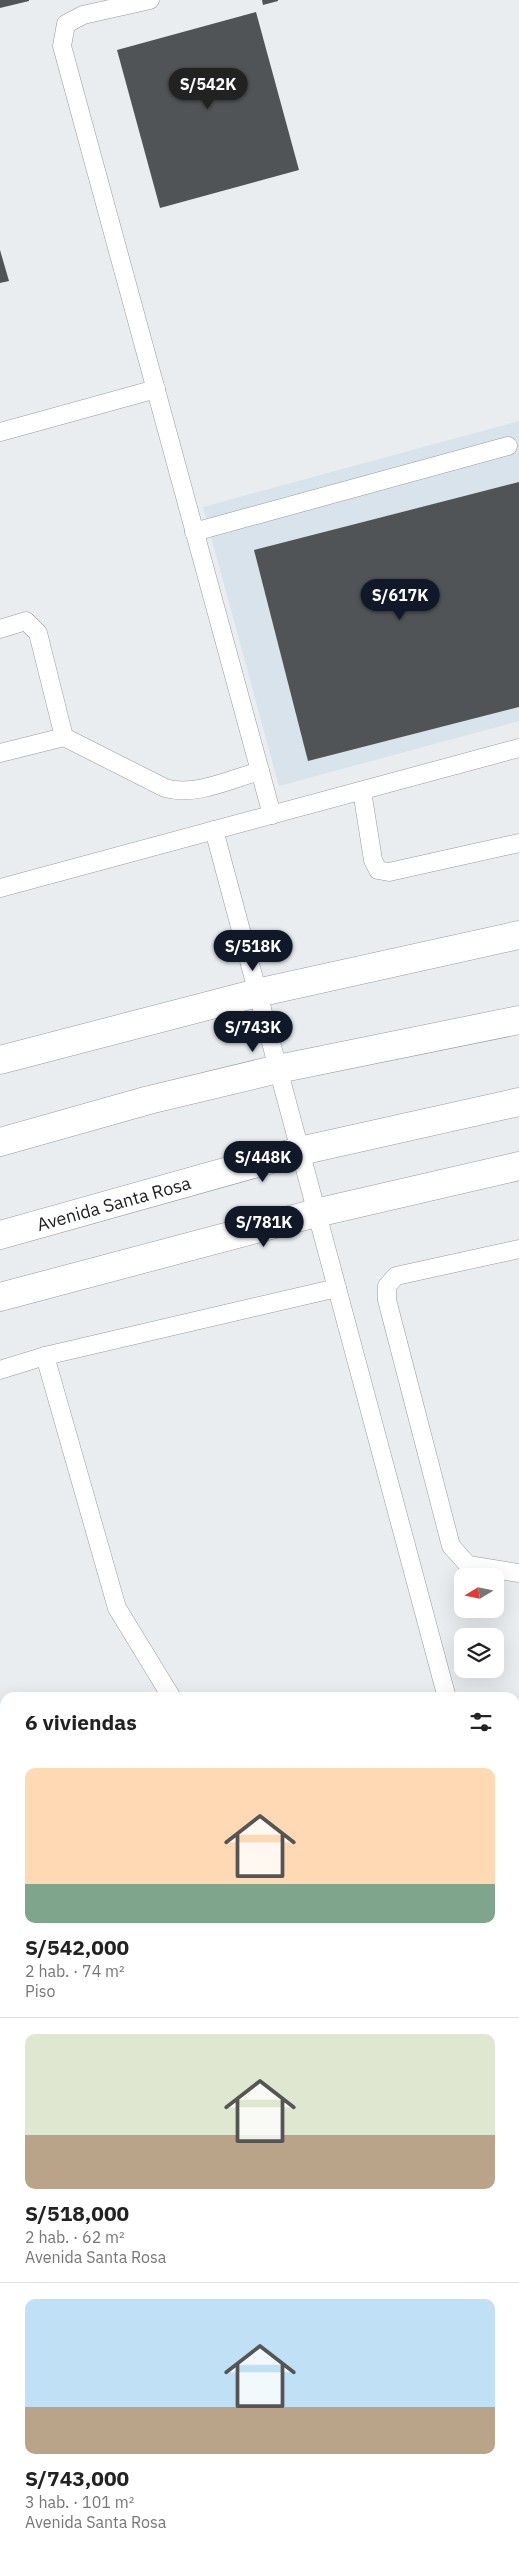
<!DOCTYPE html>
<html lang="es">
<meta charset="utf-8">
<style>
:root{--surface:#fff;--page:#f2f2f2;--text:#222;--muted:#767676;--line:#e0e0e0;--accent:#111827}
body{margin:0;font-family:"IBM Plex Sans",sans-serif;background:var(--page);color:var(--text);height:100vh;display:flex;flex-direction:column;font-size:19px;white-space:nowrap}
*{box-sizing:border-box;margin:0}
p{font-size:16px;color:var(--muted)}
.icon{flex:none;width:28px;height:28px;fill:none;stroke:currentColor;stroke-width:2;stroke-linecap:round;stroke-linejoin:round}
.map{position:relative;flex:1;overflow:hidden}
.sheet{position:absolute;left:0px;top:1692px;width:520px;height:866px;display:flex;flex-direction:column;background:var(--surface);border-radius:15px 15px 0 0;box-shadow:0 5px 20px #0002}
.sheet>*{flex:none}
.needle{width:32px;rotate:260deg}
.tools{position:absolute;left:454px;top:1568px;display:grid;gap:10px}
.tools a{display:grid;place-items:center;width:50px;height:50px;border-radius:10px;background:var(--surface);box-shadow:0 5px 20px #0002;font-size:25px}
.price{position:absolute;translate:-50% -42px;padding:0 11px;border-radius:18px;background:var(--accent);color:#fff;font-size:16px;line-height:32px;filter:drop-shadow(0 1px 2px #0008)}
.price::after{content:'';position:absolute;left:50%;top:30px;width:15px;height:11px;margin-left:-8px;background:inherit;clip-path:polygon(0 0,100% 0,50% 100%)}
.price.current{background:#222;color:#fff}
ul{padding:0;list-style:none}
li{display:grid;align-content:center;gap:10px;height:265px;padding:0 25px}
li+li{border-top:1px solid var(--line)}
li span{display:grid;place-items:center;height:155px;border-radius:10px;color:#555}
li>.icon{margin-inline-start:auto}
span .icon{width:90px;height:90px;fill:#fffc;stroke-width:1}
li b{font-size:21px}
h2{display:flex;justify-content:space-between;align-items:center;height:60px;padding:0 25px;font-size:21px}
.map>svg:first-child{display:block}
</style>
<div class="map">
<svg width="519" height="2558" viewBox="0 0 519 2558">
<rect width="100%" height="100%" fill="#e9edf0"/>
<polygon fill="#d8e3eb" points="519,421 519,721 279,786 203,507"/>
<g fill="#505456">
<polygon points="0,0 29,0 29,1 0,8"/>
<polygon points="262,0 278,0 278,1 263,5"/>
<polygon points="256,12 299,170 160,208 117,50"/>
<polygon points="0,250 9,281 0,283"/>
<polygon points="519,482 519,707 308,761 254,550"/>
</g>
<g fill="none" stroke-linecap="round" stroke-linejoin="round">
<defs>
<g id="lane">
<polyline points="150,0 83,15 66,24 62,46 272,815"/>
<polyline points="0,432 156,389"/>
<polyline points="194,532 508,446"/>
<polyline points="0,629 26,621 38,633 64,737"/>
<path d="M0,753L64,737L165,788C195,797 231,779 260,771"/>
<polyline points="362,791 373,860 378,870 389,872 519,843"/>
<polyline points="214,830 447,1698"/>
<polyline points="0,888 519,748"/>
<polyline points="519,1249 396,1276 387,1286 387,1300 451,1546 468,1565 519,1573"/>
<polyline points="45,1356 337,1288"/>
<polyline points="0,1370 45,1356 117,1608 172,1698"/>
<polyline points="515,2050 519,2049"/>
<polyline points="515,2221 519,2218"/>
<polyline points="0,2391 5,2408"/>
<polyline points="49,2554 51,2558"/>
<polyline points="338,2554 339,2558"/>
<polyline points="448,2554 450,2558"/>
</g>
<g id="street">
<polyline points="0,1060 257,993 519,935"/>
<polyline points="0,1297 316,1213 519,1166"/>
</g>
<g id="secondary">
<polyline points="0,1142 149,1100 278,1069 519,1020"/>
<path id="s1" d="M0,1235L300,1151L519,1102"/>
</g>
</defs>
<use href="#lane" stroke="#979b9d" stroke-width="19"/>
<use href="#street" stroke="#979b9d" stroke-width="29"/>
<use href="#secondary" stroke="#979b9d" stroke-width="29"/>
<use href="#lane" stroke="#fff" stroke-width="18"/>
<use href="#street" stroke="#fff" stroke-width="28"/>
<use href="#secondary" stroke="#fff" stroke-width="28"/>
</g>
<g text-anchor="middle" dominant-baseline="central" stroke-width="5" stroke-linejoin="round" paint-order="stroke">
<g font-size="18" fill="#1d1e1f" stroke="#fff">
<text stroke="none"><textPath href="#s1" startOffset="118">Avenida Santa Rosa</textPath></text>
</g>
</g>
</svg>
<div class="tools">
<a><svg class="needle" viewBox="-14 -14 28 28"><path d="M0-13l5 13h-10z" fill="#e53935"/><path d="M0 13l5-13h-10z" fill="#767676"/></svg></a>
<a><svg class="icon" aria-label="layers" viewBox="0 0 24 24"><path d="M12 4l9 5-9 5-9-5zM3 14l9 5 9-5"/></svg></a>
</div>
<b class="price current" style="left:208px;top:110px">S/542K</b>
<b class="price" style="left:400px;top:621px">S/617K</b>
<b class="price" style="left:253px;top:972px">S/518K</b>
<b class="price" style="left:253px;top:1053px">S/743K</b>
<b class="price" style="left:263px;top:1183px">S/448K</b>
<b class="price" style="left:264px;top:1248px">S/781K</b>
<section class="sheet">
<h2>6 viviendas<svg class="icon" aria-label="filters" viewBox="0 0 24 24"><path d="M4 7h16M4 17h16"/><circle cx="9" cy="7" r="2"/><circle cx="15" cy="17" r="2"/></svg></h2>
<ul>
<li><span style="background:linear-gradient(#ffd9b3 75%,#7fa58c 0)"><svg class="icon" aria-label="home" viewBox="0 0 24 24"><path d="M3 11l9-7 9 7M6 9v11h12V9"/></svg></span><div><b>S/542,000</b><p>2 hab. · 74 m²</p><p>Piso</p></div></li>
<li><span style="background:linear-gradient(#dfe7d0 65%,#b9a48a 0)"><svg class="icon" aria-label="home" viewBox="0 0 24 24"><path d="M3 11l9-7 9 7M6 9v11h12V9"/></svg></span><div><b>S/518,000</b><p>2 hab. · 62 m²</p><p>Avenida Santa Rosa</p></div></li>
<li><span style="background:linear-gradient(#bfe0f5 70%,#b9a48a 0)"><svg class="icon" aria-label="home" viewBox="0 0 24 24"><path d="M3 11l9-7 9 7M6 9v11h12V9"/></svg></span><div><b>S/743,000</b><p>3 hab. · 101 m²</p><p>Avenida Santa Rosa</p></div></li>
</ul>
</section>
</div>
